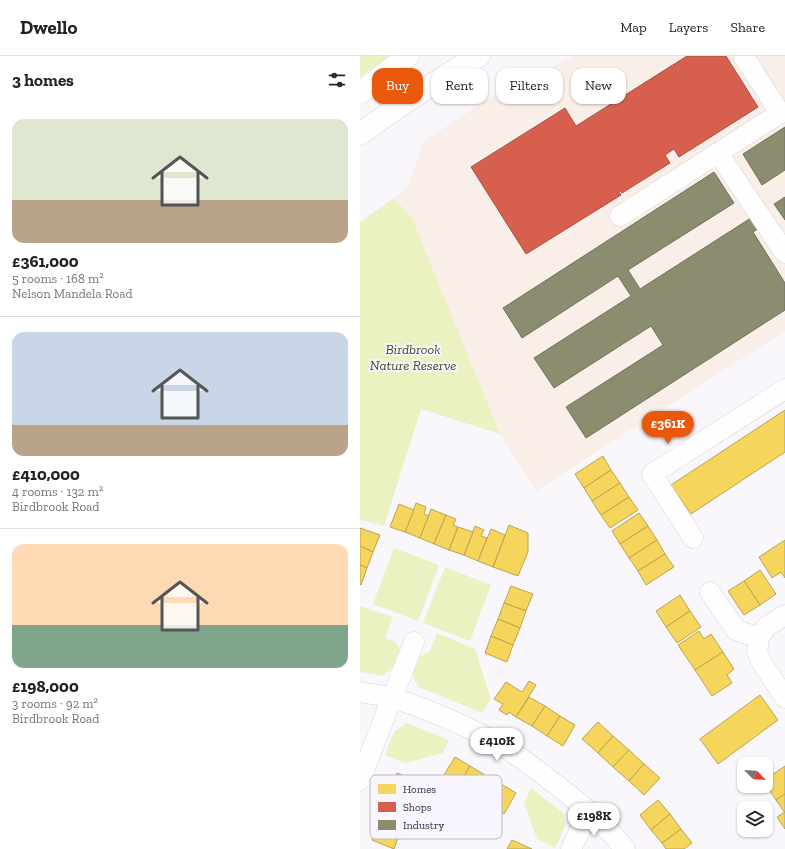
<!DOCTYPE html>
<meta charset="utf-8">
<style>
:root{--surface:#fff;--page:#f6f6f6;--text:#222;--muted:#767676;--line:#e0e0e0;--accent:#ea580c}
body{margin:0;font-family:"Zilla Slab",serif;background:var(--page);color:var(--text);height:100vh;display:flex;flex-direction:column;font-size:15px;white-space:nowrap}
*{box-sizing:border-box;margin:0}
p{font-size:13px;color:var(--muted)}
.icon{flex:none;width:22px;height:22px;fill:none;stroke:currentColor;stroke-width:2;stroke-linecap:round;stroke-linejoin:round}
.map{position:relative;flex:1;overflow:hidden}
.sheet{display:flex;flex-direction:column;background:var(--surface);width:360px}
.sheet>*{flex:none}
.top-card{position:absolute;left:12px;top:12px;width:353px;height:36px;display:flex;gap:8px}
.needle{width:26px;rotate:114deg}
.controls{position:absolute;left:377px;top:701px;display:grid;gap:8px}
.controls a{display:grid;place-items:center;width:36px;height:36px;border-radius:8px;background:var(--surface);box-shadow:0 1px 3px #0004;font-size:20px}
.price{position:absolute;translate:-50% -34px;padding:0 9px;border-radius:14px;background:#fff;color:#222;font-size:13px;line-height:26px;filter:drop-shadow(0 1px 2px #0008)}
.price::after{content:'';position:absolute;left:50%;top:24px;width:12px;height:9px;margin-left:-6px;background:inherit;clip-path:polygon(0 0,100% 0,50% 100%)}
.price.current{background:var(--accent);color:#fff}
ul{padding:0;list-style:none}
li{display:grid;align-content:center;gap:8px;height:212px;padding:0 12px}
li+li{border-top:1px solid var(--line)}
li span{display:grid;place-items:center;height:124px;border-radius:12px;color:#555}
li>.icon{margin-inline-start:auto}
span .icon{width:72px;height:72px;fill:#fffc;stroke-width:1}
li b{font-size:17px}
h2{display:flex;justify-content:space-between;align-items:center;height:48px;padding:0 12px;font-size:17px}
.chip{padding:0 14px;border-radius:12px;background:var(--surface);box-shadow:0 1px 3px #0004;font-size:14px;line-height:36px}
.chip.current{background:var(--accent);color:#fff}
header{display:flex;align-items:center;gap:24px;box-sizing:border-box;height:56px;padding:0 20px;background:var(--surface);border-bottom:1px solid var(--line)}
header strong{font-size:19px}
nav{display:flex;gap:22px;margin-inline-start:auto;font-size:14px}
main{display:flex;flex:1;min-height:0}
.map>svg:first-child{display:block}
</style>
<header>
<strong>Dwello</strong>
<nav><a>Map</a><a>Layers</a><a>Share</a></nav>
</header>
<main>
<section class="sheet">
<h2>3 homes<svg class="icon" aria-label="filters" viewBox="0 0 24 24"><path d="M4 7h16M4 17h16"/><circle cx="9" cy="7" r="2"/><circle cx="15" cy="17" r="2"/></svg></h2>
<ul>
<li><span style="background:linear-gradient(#dfe7d0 65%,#b9a48a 0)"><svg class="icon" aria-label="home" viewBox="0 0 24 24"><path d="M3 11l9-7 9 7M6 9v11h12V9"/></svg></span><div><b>£361,000</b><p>5 rooms · 168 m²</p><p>Nelson Mandela Road</p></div></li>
<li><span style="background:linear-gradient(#c9d6e8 75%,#b9a48a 0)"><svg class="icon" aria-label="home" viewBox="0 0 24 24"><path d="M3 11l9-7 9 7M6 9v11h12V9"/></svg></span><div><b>£410,000</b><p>4 rooms · 132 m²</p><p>Birdbrook Road</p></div></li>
<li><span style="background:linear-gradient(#ffd9b3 65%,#7fa58c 0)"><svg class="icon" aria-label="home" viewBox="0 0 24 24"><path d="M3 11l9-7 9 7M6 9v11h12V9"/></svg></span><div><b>£198,000</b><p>3 rooms · 92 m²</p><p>Birdbrook Road</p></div></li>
</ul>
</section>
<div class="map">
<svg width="425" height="793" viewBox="0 0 425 793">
<rect width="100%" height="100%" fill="#f9f7fc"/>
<polygon fill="#faefe8" points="215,0 425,0 425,275 176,435 140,378 52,163 34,142 48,130 63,86 123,46 155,28"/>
<g fill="#ebf1c0">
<polygon points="0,0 29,0 0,21"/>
<polygon points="34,142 52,162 140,378 61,353 24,470 0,464 0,166"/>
<polygon points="34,492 79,509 58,565 13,548"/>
<polygon points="85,511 131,529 110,585 63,567"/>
<polygon points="0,550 33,561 25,582 35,586 40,593 32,612 23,620 0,616"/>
<polygon points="77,577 115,593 131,643 122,657 59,631 54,624 53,617 59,601 70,595"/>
<polygon points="47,667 89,684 83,697 45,707 25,699 34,676"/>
<polygon points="171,732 203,757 206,768 195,792 177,783 164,747"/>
</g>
<g fill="#f6d55c" stroke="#bba450">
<polygon points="425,354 425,396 331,458 311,429"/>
<polygon points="243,400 251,414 224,432 215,418"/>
<polygon points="251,414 260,427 232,445 224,432"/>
<polygon points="260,427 269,441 241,459 232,445"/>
<polygon points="269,441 278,454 250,472 241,459"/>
<polygon points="56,447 66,451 64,458 69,460 60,482 45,476"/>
<polygon points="39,448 54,454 45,476 30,471"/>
<polygon points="71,453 86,459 74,488 60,482"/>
<polygon points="279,457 288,470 260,488 252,475"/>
<polygon points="86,459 96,463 93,469 98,471 89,494 74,488"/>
<polygon points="149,469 168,477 168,496 158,520 133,511"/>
<polygon points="115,470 124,474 121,480 127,482 118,505 104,499"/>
<polygon points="288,470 297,484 269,502 260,488"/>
<polygon points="98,471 113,476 104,499 89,494"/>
<polygon points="0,472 20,479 13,496 0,490"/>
<polygon points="131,473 145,479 133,511 118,505"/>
<polygon points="297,484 305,498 278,515 269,502"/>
<polygon points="425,484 425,522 421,516 412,522 399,501"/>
<polygon points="0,490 13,496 7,512 0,509"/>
<polygon points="305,498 314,511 286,529 278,515"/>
<polygon points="0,509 7,512 1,529 0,528"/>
<polygon points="400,514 416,538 400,549 384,525"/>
<polygon points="384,525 400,549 384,559 368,535"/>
<polygon points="151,530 173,538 166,555 144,547"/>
<polygon points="320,539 330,555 306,571 296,555"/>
<polygon points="144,547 166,555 160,572 138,563"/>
<polygon points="330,555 341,571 317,587 306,571"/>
<polygon points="138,563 160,572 153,589 131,580"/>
<polygon points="339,575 344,583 351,578 363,596 335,614 318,589"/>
<polygon points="131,580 153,589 147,606 125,597"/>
<polygon points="363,596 374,613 367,619 372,627 352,640 335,614"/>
<polygon points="169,625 176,629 156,661 149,656 147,659 139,654 143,648 134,643 146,626 162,636"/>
<polygon points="400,639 418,664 358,708 340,683"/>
<polygon points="169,641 185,650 172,670 156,661"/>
<polygon points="185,650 200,660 187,680 172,670"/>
<polygon points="200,660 215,669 203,690 187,680"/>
<polygon points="238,666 253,680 238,697 222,683"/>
<polygon points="253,680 269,694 253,711 238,697"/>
<polygon points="269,694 284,708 269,725 253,711"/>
<polygon points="95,701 110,710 98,731 82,722"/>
<polygon points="284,708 300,722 284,739 269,725"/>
<polygon points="110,710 125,719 113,740 98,731"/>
<polygon points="425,710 425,738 416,744 406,729 406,723"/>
<polygon points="37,717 60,726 54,743 31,734"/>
<polygon points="141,728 156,737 144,758 129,749"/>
<polygon points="425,738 425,757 416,744"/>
<polygon points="298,744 310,758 291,774 280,759"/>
<polygon points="425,756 425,773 417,761"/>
<polygon points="310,758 321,773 302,787 291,774"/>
<polygon points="18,767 40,776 34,793 12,784"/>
<polygon points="321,773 332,787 324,793 306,793 302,787"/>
<polygon points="152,784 172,793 147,793"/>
</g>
<polygon fill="#d6604d" stroke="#a55246" points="327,0 366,0 398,51 319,101 314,93 305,99 310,107 262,137 260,134 259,136 261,139 166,198 111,111 205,52 216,70"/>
<g fill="#8c8c6e" stroke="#71715d">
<polygon points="425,71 425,114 402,129 383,98"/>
<polygon points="354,116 374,147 268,214 280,233 394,160 401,171 393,176 425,227 425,254 226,382 206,351 303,289 291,270 194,332 174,302 271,240 258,220 162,282 143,252"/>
<polygon points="425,141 425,164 414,148"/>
</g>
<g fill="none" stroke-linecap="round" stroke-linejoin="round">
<defs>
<g id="minor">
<polyline points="358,97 425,197"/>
<polyline points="260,160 420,57 384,1"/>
<polyline points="333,482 292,418 425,333"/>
<polyline points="350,536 376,574 399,582"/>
<polyline points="425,559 406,571 399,582 397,596 402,607 425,642"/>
<path d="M0,636C11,638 22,639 33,642C67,653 102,668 134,685C154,696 173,711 191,725C218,745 244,767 265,793"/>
<polyline points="0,724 54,586"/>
<polyline points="211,793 229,755"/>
</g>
<g id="highway">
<polyline points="0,37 48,0"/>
<path d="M0,78C39,50 78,23 119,0"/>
</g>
</defs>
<use href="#minor" stroke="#d4d2d6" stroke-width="21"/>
<use href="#highway" stroke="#d4d2d6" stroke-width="23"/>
<use href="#minor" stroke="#fefeff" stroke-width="20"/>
<use href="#highway" stroke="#fefeff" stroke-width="22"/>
</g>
<g text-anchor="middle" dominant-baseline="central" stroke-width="4" stroke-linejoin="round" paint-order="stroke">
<g font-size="14" font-style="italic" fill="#464c21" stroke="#f8f5fe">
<text x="53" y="293">Birdbrook<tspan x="53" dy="16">Nature Reserve</tspan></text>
</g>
</g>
<rect x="10" y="719" width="132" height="64" rx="6" fill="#f8f5fe" stroke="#bdbac1" stroke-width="1"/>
<rect x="18" y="728" width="18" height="10" fill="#f6d55c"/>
<rect x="18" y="746" width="18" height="10" fill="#d6604d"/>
<rect x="18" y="764" width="18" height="10" fill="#8c8c6e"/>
<g font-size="11" fill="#323134">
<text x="43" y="737">Homes</text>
<text x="43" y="755">Shops</text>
<text x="43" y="773">Industry</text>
</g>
</svg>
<div class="controls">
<a><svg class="needle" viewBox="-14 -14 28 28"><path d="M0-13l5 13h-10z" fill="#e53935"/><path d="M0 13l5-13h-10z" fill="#767676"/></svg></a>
<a><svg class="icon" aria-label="layers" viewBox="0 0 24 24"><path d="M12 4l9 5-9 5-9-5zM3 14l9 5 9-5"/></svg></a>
</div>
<b class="price current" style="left:308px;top:389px">£361K</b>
<b class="price" style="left:137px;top:706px">£410K</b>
<b class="price" style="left:234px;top:781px">£198K</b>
<div class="top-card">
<a class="chip current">Buy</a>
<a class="chip">Rent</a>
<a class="chip">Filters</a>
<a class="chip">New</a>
</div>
</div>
</main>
